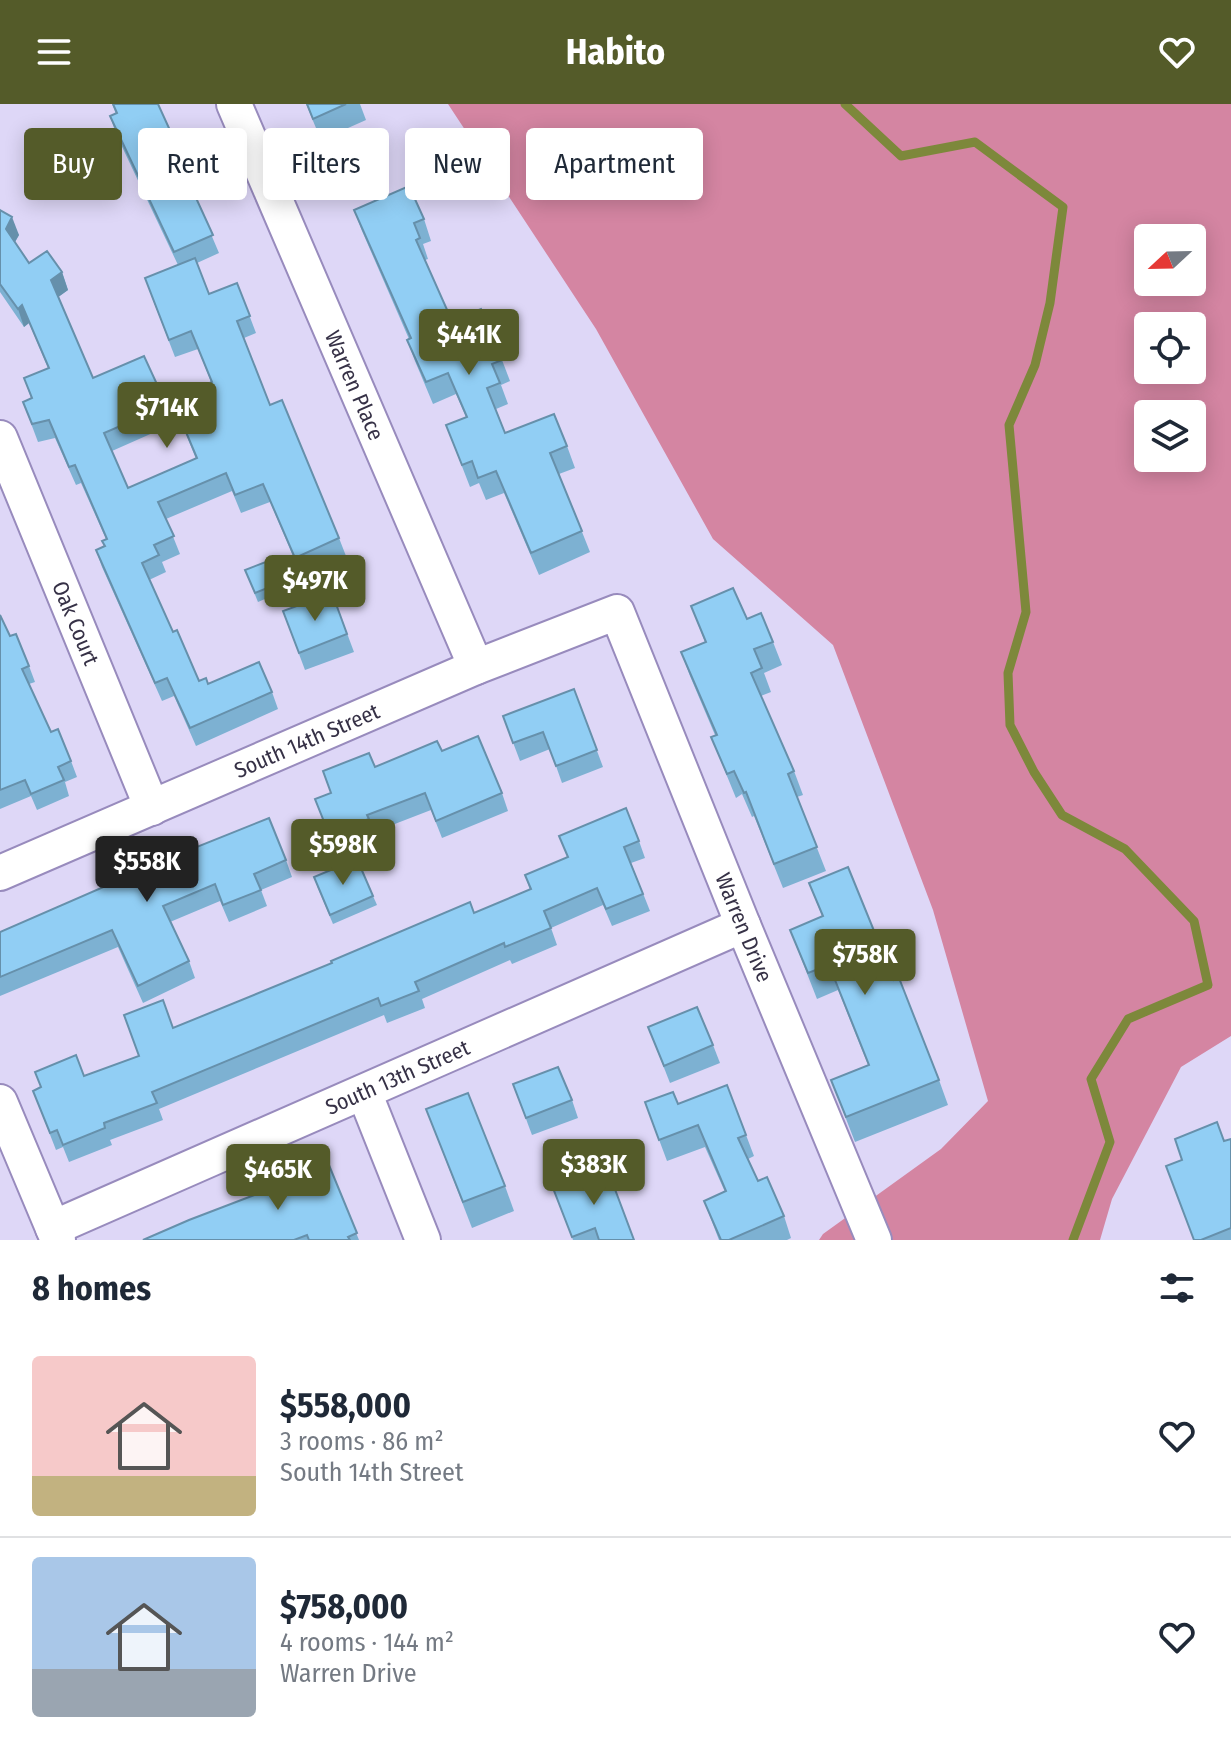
<!DOCTYPE html>
<meta charset="utf-8">
<style>
:root{--surface:#fff;--page:#f6f6f7;--text:#1f2937;--muted:#747a83;--line:#e0e1e3;--accent:#545b29}
body{margin:0;font-family:"Fira Sans Condensed",sans-serif;background:var(--page);color:var(--text);height:100vh;display:flex;flex-direction:column;font-size:30px;white-space:nowrap}
*{box-sizing:border-box;margin:0}
p{font-size:26px;color:var(--muted)}
.icon{flex:none;width:44px;height:44px;fill:none;stroke:currentColor;stroke-width:2;stroke-linecap:round;stroke-linejoin:round}
.map{position:relative;height:1136px;overflow:hidden}
.details{display:flex;flex-direction:column;background:var(--surface);flex:1}
.details>*{flex:none}
.guide{position:absolute;left:24px;top:24px;width:800px;height:72px;display:flex;gap:16px}
.needle{width:52px;rotate:248deg}
.controls{position:absolute;left:1134px;top:120px;display:grid;gap:16px}
.controls a{display:grid;place-items:center;width:72px;height:72px;border-radius:8px;background:var(--surface);box-shadow:0 4px 20px #0003;font-size:40px}
.price{position:absolute;translate:-50% -68px;padding:0 18px;border-radius:8px;background:var(--accent);color:#fff;font-size:26px;line-height:52px;filter:drop-shadow(0 2px 4px #0008)}
.price::after{content:'';position:absolute;left:50%;top:48px;width:24px;height:18px;margin-left:-12px;background:inherit;clip-path:polygon(0 0,100% 0,50% 100%)}
.price.active{background:#222;color:#fff}
ul{padding:0;list-style:none}
li{display:flex;align-items:center;gap:24px;height:200px;padding:0 32px}
li+li{border-top:2px solid var(--line)}
li span{display:grid;place-items:center;flex:none;width:224px;height:160px;border-radius:8px;color:#555}
li>.icon{margin-inline-start:auto}
span .icon{width:96px;height:96px;fill:#fffc;stroke-width:1}
li b{font-size:34px}
h2{display:flex;justify-content:space-between;align-items:center;height:96px;padding:0 32px;font-size:34px}
.tag{padding:0 28px;border-radius:8px;background:var(--surface);box-shadow:0 4px 20px #0003;font-size:28px;line-height:72px}
.tag.active{background:var(--accent);color:#fff}
header{display:flex;justify-content:space-between;align-items:center;height:104px;padding:0 32px;background:var(--accent);color:#fff;font-size:36px;font-weight:700}
.map>svg:first-child{display:block}
</style>
<header><svg class="icon" aria-label="menu" viewBox="0 0 24 24"><path d="M4 6h16M4 12h16M4 18h16"/></svg>Habito<svg class="icon" aria-label="heart" viewBox="0 0 24 24"><path d="M12 20l-8-8c-3-5 5-10 8-4 3-6 11-1 8 4z"/></svg></header>
<div class="map">
<svg width="1231" height="1136" viewBox="0 0 1231 1136">
<rect width="100%" height="100%" fill="#ded7f7"/>
<path fill="#d485a2" fill-rule="evenodd" d="M448,0H1231V932L1181,963L1112,1095L1100,1136H819L823,1130L941,1045L988,997L933,806L833,541L713,435L596,225ZM1148,134H1192V178H1148ZM1148,222H1192V266H1148ZM1148,310H1192V354H1148Z"/>
<g fill="none" stroke-linecap="round" stroke-linejoin="round">
<polyline stroke="#7d883b" stroke-width="9" points="845,0 901,52 975,38 1063,103 1050,199 1035,261 1009,321 1026,508 1008,569 1010,621 1034,668 1062,711 1125,745 1194,817 1208,881 1128,915 1091,975 1110,1038 1073,1136"/>
<defs>
<g id="minor">
<path id="s1" d="M234,0L476,563"/>
<path id="s2" d="M0,334L152,704"/>
<path id="s3" d="M0,769L476,563L617,508L743,821L874,1136"/>
<polyline points="364,988 423,1136"/>
<polyline points="0,998 58,1136"/>
<path id="s4" d="M53,1124L743,821"/>
</g>
</defs>
<use href="#minor" stroke="#988bbd" stroke-width="38"/>
<use href="#minor" stroke="#fff" stroke-width="34"/>
</g>
<g fill="#7db1d2">
<polygon points="112,0 158,0 184,57 190,75 188,76 219,149 197,159 209,190 237,179 256,229 244,234 270,301 339,434 346,452 301,471 270,398 241,409 232,387 166,415 180,450 162,458 166,468 149,476 173,528 199,577 208,580 272,588 278,605 196,642 174,592 162,597 102,463 96,446 104,442 102,437 106,435 81,379 76,381 55,334 38,338 23,298 31,294 24,274 48,264 29,219 24,223 0,188 0,106 19,131 15,138 29,159 62,168 68,186 58,193 93,274 167,302 173,320 112,347 128,384 196,355 172,295 211,278 198,245 175,253 151,191 178,161 116,30 110,12 116,10"/>
<polygon points="306,0 360,0 366,16 321,36"/>
<polygon points="354,106 424,115 431,137 423,140 428,155 425,156 452,217 502,256 510,277 501,281 508,300 496,305 505,329 567,342 575,364 559,370 590,448 539,471 504,389 486,396 479,379 470,383 446,321 466,313 456,290 433,300 415,257 407,236 409,235 362,127"/>
<polygon points="276,454 288,485 258,498 245,466"/>
<polygon points="332,489 354,548 305,566 283,507"/>
<polygon points="691,502 747,515 773,538 782,561 764,569 771,588 761,592 794,667 803,691 797,693 826,767 783,784 754,712 752,713 742,690 736,694 711,633 715,631 690,572 681,548 705,538"/>
<polygon points="0,511 10,532 29,562 35,578 29,580 51,628 71,657 77,673 65,678 69,692 37,706 31,692 0,705"/>
<polygon points="574,585 603,663 562,679 550,645 520,657 503,612"/>
<polygon points="442,647 502,689 508,707 442,734 431,706 374,728 375,732 335,748 315,695 331,689 323,667 375,663"/>
<polygon points="639,737 645,754 631,759 650,807 612,822 603,801 551,824 557,841 512,860 510,856 422,895 425,904 387,919 384,911 159,1005 163,1016 110,1036 112,1041 69,1058 63,1043 56,1046 33,987 84,972 139,952 173,924 474,809 530,786 525,771"/>
<polygon points="167,755 286,756 292,773 261,786 267,802 229,818 220,797 170,818 189,857 195,874 143,899 118,843 0,892 0,828"/>
<polygon points="809,779 894,876 939,976 948,1001 855,1038 831,976 868,961 838,886 817,895 790,826 822,812"/>
<polygon points="317,782 373,792 377,801 333,820"/>
<polygon points="648,923 713,941 720,959 670,979"/>
<polygon points="513,980 572,996 578,1014 532,1031"/>
<polygon points="727,981 754,1052 748,1055 758,1077 784,1112 791,1134 787,1136 719,1136 704,1097 725,1088 705,1043 667,1057 645,998 678,1000"/>
<polygon points="426,1005 505,1082 514,1107 472,1124"/>
<polygon points="1231,1035 1231,1136 1194,1136 1166,1062"/>
<polygon points="324,1049 359,1136 143,1136 285,1080"/>
<polygon points="553,1084 634,1136 573,1136"/>
</g>
<g fill="#6690ab">
<polygon points="12,113 19,131 12,143 6,125"/>
<polygon points="62,168 68,186 57,194 51,176"/>
<polygon points="22,201 29,219 24,223 18,205"/>
</g>
<g fill="#91cef4" stroke="#6690ab" stroke-width="2">
<polygon points="113,0 158,0 184,57 180,59 213,131 174,148 110,12 117,9"/>
<polygon points="307,0 346,0 313,15"/>
<polygon points="409,82 424,115 414,119 420,134 416,136 452,217 481,205 502,256 492,260 500,279 487,284 505,329 554,310 567,342 550,349 582,427 531,449 496,367 478,374 472,357 462,361 446,321 467,313 448,269 426,278 407,236 411,234 354,106"/>
<polygon points="0,106 12,113 6,125 29,159 47,147 62,168 51,176 93,274 144,252 167,302 104,329 128,384 197,354 172,295 212,278 191,227 169,236 145,174 195,154 209,190 237,179 250,212 237,217 270,301 282,296 339,434 295,454 263,380 235,391 226,369 158,398 174,432 154,441 159,451 142,459 173,528 177,526 199,577 206,574 208,580 259,558 272,588 190,624 167,574 155,579 96,446 105,442 102,437 107,435 75,361 69,363 49,316 32,320 23,298 32,294 24,274 49,264 22,201 18,205 0,180"/>
<polygon points="276,454 285,477 255,489 245,466"/>
<polygon points="733,484 747,515 761,509 773,538 754,545 762,564 751,569 794,667 788,670 817,743 774,760 746,688 744,689 734,667 727,670 711,633 717,631 681,548 706,538 691,502"/>
<polygon points="332,489 347,530 299,549 283,507"/>
<polygon points="0,511 10,532 16,530 29,562 22,565 51,628 58,625 71,657 58,663 64,676 31,690 25,676 0,686"/>
<polygon points="574,585 597,646 556,662 543,628 513,639 503,612"/>
<polygon points="478,632 502,689 436,717 425,689 367,711 369,715 329,730 315,695 331,689 323,667 369,649 375,663 437,637 442,647"/>
<polygon points="626,704 639,737 624,743 643,790 606,805 597,784 544,807 551,824 505,843 504,839 415,878 419,887 381,902 378,894 152,988 157,999 104,1019 105,1024 63,1041 57,1026 50,1029 33,987 41,983 35,968 76,951 84,972 139,952 124,911 163,896 173,924 332,859 331,857 470,798 474,809 531,785 525,771 568,753 559,732"/>
<polygon points="269,714 286,756 254,770 261,786 223,801 215,780 163,802 189,857 138,882 112,826 0,873 0,828 138,768 135,761 164,748 167,755"/>
<polygon points="357,755 373,792 330,811 314,773"/>
<polygon points="848,763 894,876 899,874 939,976 846,1013 831,976 869,961 829,861 808,869 790,826 823,812 809,779"/>
<polygon points="697,903 713,941 664,962 648,923"/>
<polygon points="558,963 572,996 526,1014 513,980"/>
<polygon points="727,981 746,1031 738,1034 758,1077 767,1073 784,1112 729,1136 721,1136 704,1097 726,1087 698,1021 659,1036 645,998 673,988 678,1000"/>
<polygon points="468,989 505,1082 463,1098 426,1005"/>
<polygon points="1217,1018 1224,1037 1231,1035 1231,1124 1201,1136 1194,1136 1166,1062 1182,1056 1175,1035"/>
<polygon points="324,1049 357,1129 348,1133 350,1136 309,1136 307,1131 294,1136 143,1136 189,1116 286,1079 281,1067"/>
<polygon points="607,1064 634,1136 599,1136 595,1124 572,1133 553,1084"/>
</g>
<g text-anchor="middle" dominant-baseline="central" stroke-width="6" stroke-linejoin="round" paint-order="stroke">
<g font-size="22" fill="#363146" stroke="#ded7f7">
<text stroke="none"><textPath href="#s1" startOffset="306">Warren Place</textPath></text>
<text stroke="none"><textPath href="#s2" startOffset="200">Oak Court</textPath></text>
<text stroke="none"><textPath href="#s3" startOffset="334">South 14th Street</textPath></text>
<text stroke="none"><textPath href="#s3" startOffset="1010">Warren Drive</textPath></text>
<text stroke="none"><textPath href="#s4" startOffset="376">South 13th Street</textPath></text>
</g>
</g>
</svg>
<div class="controls">
<a><svg class="needle" viewBox="-14 -14 28 28"><path d="M0-13l5 13h-10z" fill="#e53935"/><path d="M0 13l5-13h-10z" fill="#747a83"/></svg></a>
<a><svg class="icon" aria-label="locate" viewBox="0 0 24 24"><circle cx="12" cy="12" r="6"/><path d="M12 2v4M12 18v4M2 12h4M18 12h4"/></svg></a>
<a><svg class="icon" aria-label="layers" viewBox="0 0 24 24"><path d="M12 4l9 5-9 5-9-5zM3 14l9 5 9-5"/></svg></a>
</div>
<b class="price" style="left:469px;top:273px">$441K</b>
<b class="price" style="left:167px;top:346px">$714K</b>
<b class="price" style="left:315px;top:519px">$497K</b>
<b class="price" style="left:343px;top:783px">$598K</b>
<b class="price active" style="left:147px;top:800px">$558K</b>
<b class="price" style="left:865px;top:893px">$758K</b>
<b class="price" style="left:594px;top:1103px">$383K</b>
<b class="price" style="left:278px;top:1108px">$465K</b>
<div class="guide">
<a class="tag active">Buy</a>
<a class="tag">Rent</a>
<a class="tag">Filters</a>
<a class="tag">New</a>
<a class="tag">Apartment</a>
</div>
</div>
<section class="details">
<h2>8 homes<svg class="icon" aria-label="filters" viewBox="0 0 24 24"><path d="M4 7h16M4 17h16"/><circle cx="9" cy="7" r="2"/><circle cx="15" cy="17" r="2"/></svg></h2>
<ul>
<li><span style="background:linear-gradient(#f6c9c9 75%,#c2b280 0)"><svg class="icon" aria-label="home" viewBox="0 0 24 24"><path d="M3 11l9-7 9 7M6 9v11h12V9"/></svg></span><div><b>$558,000</b><p>3 rooms · 86 m²</p><p>South 14th Street</p></div><svg class="icon" aria-label="heart" viewBox="0 0 24 24"><path d="M12 20l-8-8c-3-5 5-10 8-4 3-6 11-1 8 4z"/></svg></li>
<li><span style="background:linear-gradient(#a9c7e8 70%,#9aa5b1 0)"><svg class="icon" aria-label="home" viewBox="0 0 24 24"><path d="M3 11l9-7 9 7M6 9v11h12V9"/></svg></span><div><b>$758,000</b><p>4 rooms · 144 m²</p><p>Warren Drive</p></div><svg class="icon" aria-label="heart" viewBox="0 0 24 24"><path d="M12 20l-8-8c-3-5 5-10 8-4 3-6 11-1 8 4z"/></svg></li>
</ul>
</section>
